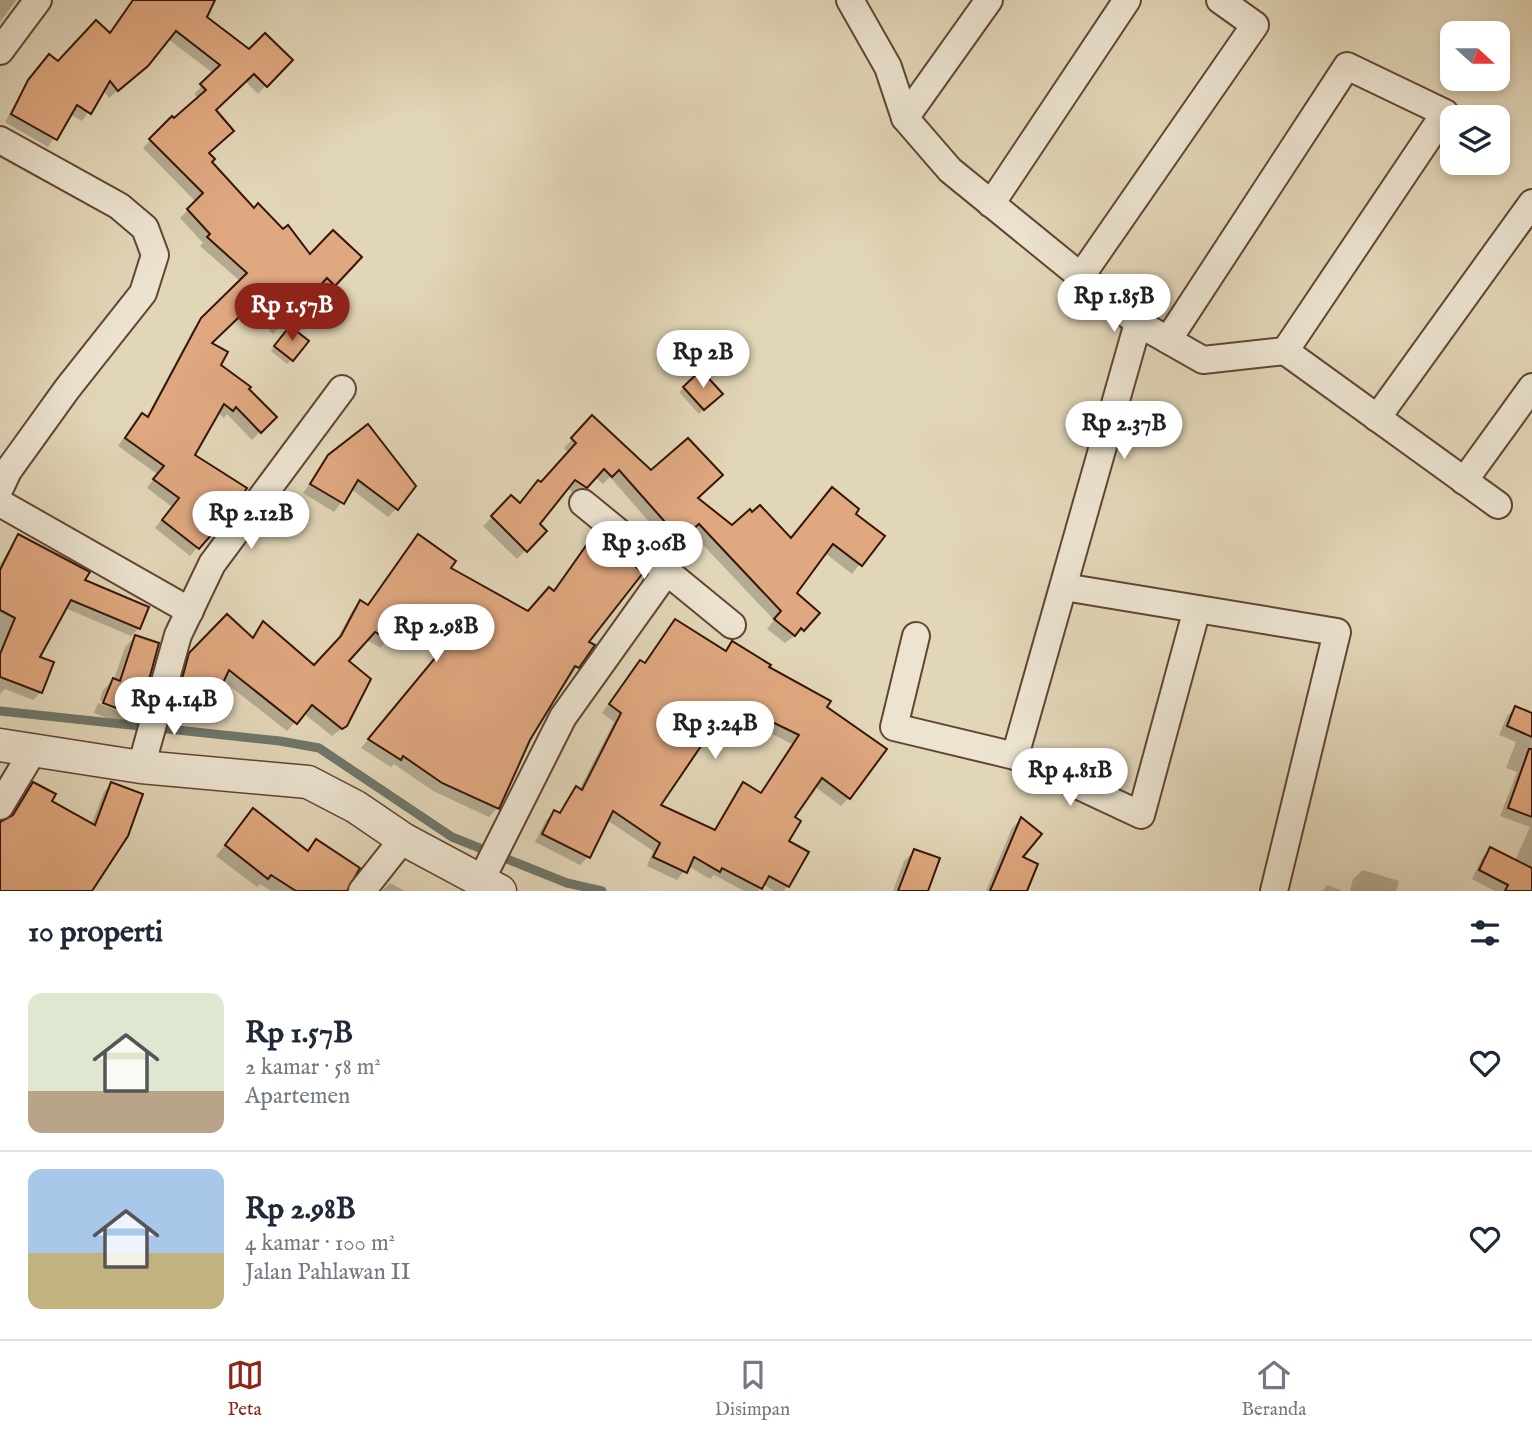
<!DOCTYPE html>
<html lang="id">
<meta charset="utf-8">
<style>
:root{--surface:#fff;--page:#f6f6f7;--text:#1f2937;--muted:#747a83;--line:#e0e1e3;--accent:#8f2418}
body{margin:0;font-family:"IM FELL English",serif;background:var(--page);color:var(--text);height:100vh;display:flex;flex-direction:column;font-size:26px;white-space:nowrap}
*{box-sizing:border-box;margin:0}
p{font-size:23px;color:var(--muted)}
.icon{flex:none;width:38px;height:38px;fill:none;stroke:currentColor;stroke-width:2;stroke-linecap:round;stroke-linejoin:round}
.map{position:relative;height:891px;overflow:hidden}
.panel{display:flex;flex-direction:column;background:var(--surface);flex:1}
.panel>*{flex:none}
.needle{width:46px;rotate:111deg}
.buttons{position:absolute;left:1440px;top:21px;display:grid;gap:14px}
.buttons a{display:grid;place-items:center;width:70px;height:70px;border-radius:14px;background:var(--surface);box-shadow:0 4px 10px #0003;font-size:35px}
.price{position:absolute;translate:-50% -60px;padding:0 16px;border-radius:24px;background:#fff;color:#222;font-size:23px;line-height:46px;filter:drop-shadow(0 2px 4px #0008)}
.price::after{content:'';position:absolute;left:50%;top:42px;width:21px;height:16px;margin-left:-10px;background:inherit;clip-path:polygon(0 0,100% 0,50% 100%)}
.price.current{background:var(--accent);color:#fff}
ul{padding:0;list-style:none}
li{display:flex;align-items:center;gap:21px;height:175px;padding:0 28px}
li+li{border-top:2px solid var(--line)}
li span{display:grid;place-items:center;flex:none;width:196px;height:140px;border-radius:14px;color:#555}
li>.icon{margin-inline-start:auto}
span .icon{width:84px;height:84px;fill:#fffc;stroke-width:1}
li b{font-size:30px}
h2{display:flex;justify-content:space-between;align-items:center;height:84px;padding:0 28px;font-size:30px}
.dock{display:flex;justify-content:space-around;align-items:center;height:98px;border-top:2px solid var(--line);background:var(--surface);font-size:19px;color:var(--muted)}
.dock a{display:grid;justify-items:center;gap:4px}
.dock .current{color:var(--accent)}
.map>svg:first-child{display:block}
</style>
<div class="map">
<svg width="1532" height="891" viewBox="0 0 1532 891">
<rect width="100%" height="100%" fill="#e2d6b8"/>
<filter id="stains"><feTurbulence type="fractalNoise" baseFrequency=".00286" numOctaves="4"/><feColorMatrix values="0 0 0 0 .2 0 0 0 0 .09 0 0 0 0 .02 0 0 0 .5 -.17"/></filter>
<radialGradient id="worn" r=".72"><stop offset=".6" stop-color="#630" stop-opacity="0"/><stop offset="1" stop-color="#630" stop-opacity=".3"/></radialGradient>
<g fill="#0003" fill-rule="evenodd">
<polygon points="0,0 16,0 0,22"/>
<polygon points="133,0 213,0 204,17 250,51 290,60 258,94 245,81 214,110 207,154 210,162 254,210 310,256 360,257 326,293 318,285 273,334 248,307 209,344 219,366 275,417 252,440 227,414 224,418 217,412 192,455 227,514 190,556 155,528 172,507 147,488 157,474 118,446 134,423 142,415 146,418 194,328 241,282 200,246 203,243 180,218 196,202 143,148 172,118 174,121 199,99 194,94 214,74 168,39 138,73 109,98 103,90 82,121 70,114 48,147 5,122 27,82 41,65 57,63 109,34"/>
<polygon points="285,333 292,359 287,364 271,351"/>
<polygon points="701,372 720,393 699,414 679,392"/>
<polygon points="592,418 651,472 695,499 732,527 790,540 853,514 882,536 852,574 825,553 795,593 803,630 785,643 767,629 774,620 690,531 671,547 610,477 603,484 595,477 578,496 567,488 538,524 545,531 517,559 483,526 511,498 519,505 541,484 569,453 564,448"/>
<polygon points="329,456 396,509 388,517 351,489 334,512 303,493"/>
<polygon points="595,535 587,643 577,667 529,740 497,808 489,817 433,791 394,764 391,767 361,748 443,650 400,620 381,648 366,640 347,661 346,725 332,736 303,713 287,731 222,680 210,707 201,716 182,708 170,723 165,721 181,664 227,616 251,638 263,624 314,667 333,647 352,611 360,602 367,606 418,537 449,568 527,613 552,592"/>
<polygon points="18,536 83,581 139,628 131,636 65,608 38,658 41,692 33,700 5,689 0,694 0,564"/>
<path d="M675,621L724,652L733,643L825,708L849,798L841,806L814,786L792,818L787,841L788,886L783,891H774L763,884L758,891H744L714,875L710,879L688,866L677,880L647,866L653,851L607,820L588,857L580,865L535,842L546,820L554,812L558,814L576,788L579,790L614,722L602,713L633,670L641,662L643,664ZM724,710L792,744L760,794L743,784L713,831L659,805Z"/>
<polygon points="135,637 137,716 127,726 94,713 98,703 133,717 133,713 100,700 103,690 114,679 125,647"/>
<polygon points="1515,708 1532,715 1532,891 1495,891 1472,879 1482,858 1490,849 1515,861 1530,827 1500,816 1517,772 1506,768 1516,742 1499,735 1507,716"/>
<polygon points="33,784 50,802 91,825 104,792 111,784 90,891 0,891 0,823 9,818"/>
<polygon points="253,811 306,852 316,841 346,891 271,891 260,884 257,887 216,856"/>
<polygon points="1021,819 1021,858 1025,891 986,891 1012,828"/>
<polygon points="914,851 926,891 893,891 904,861"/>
<polygon points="1363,870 1399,881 1396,891 1350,891 1353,879"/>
<polygon points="390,883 405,891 382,891"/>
<polygon points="1328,885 1342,891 1322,891"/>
</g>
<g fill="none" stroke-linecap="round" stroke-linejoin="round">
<polyline stroke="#6f776a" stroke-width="9" points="0,711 280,741 319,748 452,837 567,883 602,891"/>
</g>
<g fill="#e0a880" stroke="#361506" stroke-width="2" fill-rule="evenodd">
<polygon points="133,0 215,0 207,17 249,49 265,33 293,60 267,87 254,74 216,110 234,131 209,153 215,159 212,162 254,208 258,203 283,229 288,225 310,254 333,230 362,257 335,286 327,278 282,327 257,300 212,343 228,352 221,365 251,387 249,389 277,417 261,433 236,407 233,411 224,404 195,455 247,488 229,515 199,549 162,520 179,498 153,479 164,466 125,438 142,413 148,417 201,318 247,273 207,237 210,234 187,209 203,193 149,139 172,116 174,118 206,90 200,84 220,65 176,31 148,66 118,91 110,81 91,114 77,105 57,140 11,114 28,80 49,54 58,61 96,20 110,33"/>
<polygon points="290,326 309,341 293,361 274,346"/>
<polygon points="701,370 723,394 704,410 683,387"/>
<polygon points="592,415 651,470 688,438 723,475 698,498 732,525 750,509 752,512 760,505 791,538 832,487 859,509 856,514 885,536 862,566 833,544 797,593 820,613 804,631 801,628 795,636 774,619 781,611 699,524 681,540 619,470 612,477 604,469 587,488 575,480 540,524 547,531 527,552 491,516 511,495 520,503 538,480 541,482 576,443 571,438"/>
<polygon points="368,424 416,486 398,510 358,480 344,504 310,484 328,455"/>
<polygon points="595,533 643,573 589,642 595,645 579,668 575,666 530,740 499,809 442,783 403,756 401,760 368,739 450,640 407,610 391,641 375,632 349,661 371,679 347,726 342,729 312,705 297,724 229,670 211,708 189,699 180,716 173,712 189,653 227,614 253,638 263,621 314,665 341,636 360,600 368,605 418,534 456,561 451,568 528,611 549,587 554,591"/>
<polygon points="18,534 90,572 85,580 149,607 140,629 71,600 40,657 54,662 42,693 0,677 0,654 15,618 0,610 0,570"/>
<path d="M675,619L726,651L732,641L771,665L769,667L831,701L827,707L887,749L850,799L822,778L795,817L801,821L789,841L809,852L789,887L769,876L762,889L722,868L720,872L694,857L687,873L653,857L660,843L613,811L590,858L542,834L554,810L560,813L576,786L582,790L621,713L609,704L640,660L645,663ZM731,702L799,735L761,793L743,782L715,830L661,805Z"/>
<polygon points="135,635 159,643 139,717 103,703 113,678 120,681"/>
<polygon points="1515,706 1532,713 1532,737 1507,726"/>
<polygon points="1529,749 1532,749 1532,817 1508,808"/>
<polygon points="33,782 56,794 52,801 95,825 111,782 143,794 128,836 92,891 0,891 0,822 13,815"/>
<polygon points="253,808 308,851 316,839 360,868 347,891 296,891 271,875 268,879 225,845"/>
<polygon points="1021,817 1042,834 1023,857 1038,864 1027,891 990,891"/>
<polygon points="1490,847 1532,868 1532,891 1505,891 1508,885 1479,870"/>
<polygon points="914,849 940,858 928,891 898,891"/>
</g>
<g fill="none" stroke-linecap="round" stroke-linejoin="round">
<defs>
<g id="minor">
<polyline points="850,0 888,67 905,118 950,170 1138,323 1203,360 1285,351 1498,505"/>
<polyline points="0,51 38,0"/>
<polyline points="905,118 989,0"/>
<polyline points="0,140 119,206 145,228 155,255 143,293 67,389 8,471 0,488"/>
<polyline points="991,204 1127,0"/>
<polyline points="1081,276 1255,25 1220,0"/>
<polyline points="1168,340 1347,66 1445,113 1285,351"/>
<polyline points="1377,418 1532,203"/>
<polyline points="1464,481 1532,387"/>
<polyline points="0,503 190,611"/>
<polyline points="583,503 732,625"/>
<polyline points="1064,587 1337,632 1274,891"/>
<polyline points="916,636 894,727 1015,756 1141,815 1197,609"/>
<polyline points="1015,756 1138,323"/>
<polyline points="141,767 178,635 212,564 342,389"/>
<polyline points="0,806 33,751"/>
<polyline points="481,880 563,717 668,570"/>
<polyline points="362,891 403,839"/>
</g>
<polyline id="tertiary" points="0,745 141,767 308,782 356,807 403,839 500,891"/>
</defs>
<use href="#minor" stroke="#614532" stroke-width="30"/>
<use href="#tertiary" stroke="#614532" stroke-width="35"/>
<use href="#minor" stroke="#ece4d1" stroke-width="26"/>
<use href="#tertiary" stroke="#ece4d1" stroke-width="32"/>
</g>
<rect width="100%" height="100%" filter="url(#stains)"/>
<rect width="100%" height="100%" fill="url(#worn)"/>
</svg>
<div class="buttons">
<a><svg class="needle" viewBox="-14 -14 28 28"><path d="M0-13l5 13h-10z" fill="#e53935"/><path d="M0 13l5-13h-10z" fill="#747a83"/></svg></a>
<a><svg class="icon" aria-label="layers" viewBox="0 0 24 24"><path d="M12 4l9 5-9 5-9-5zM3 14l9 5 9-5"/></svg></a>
</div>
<b class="price" style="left:1114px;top:334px">Rp 1.85B</b>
<b class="price current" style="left:292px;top:343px">Rp 1.57B</b>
<b class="price" style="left:703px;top:390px">Rp 2B</b>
<b class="price" style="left:1124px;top:461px">Rp 2.37B</b>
<b class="price" style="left:251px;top:551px">Rp 2.12B</b>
<b class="price" style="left:644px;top:581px">Rp 3.06B</b>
<b class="price" style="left:436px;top:664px">Rp 2.98B</b>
<b class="price" style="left:174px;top:737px">Rp 4.14B</b>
<b class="price" style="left:715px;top:761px">Rp 3.24B</b>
<b class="price" style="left:1070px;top:808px">Rp 4.81B</b>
</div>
<section class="panel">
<h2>10 properti<svg class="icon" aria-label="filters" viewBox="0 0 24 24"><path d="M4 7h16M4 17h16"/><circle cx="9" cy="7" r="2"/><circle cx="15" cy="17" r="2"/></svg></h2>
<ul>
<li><span style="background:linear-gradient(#dfe7d0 70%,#b9a48a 0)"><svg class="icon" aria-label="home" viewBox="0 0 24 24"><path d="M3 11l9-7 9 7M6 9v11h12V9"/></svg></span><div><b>Rp 1.57B</b><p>2 kamar · 58 m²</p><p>Apartemen</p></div><svg class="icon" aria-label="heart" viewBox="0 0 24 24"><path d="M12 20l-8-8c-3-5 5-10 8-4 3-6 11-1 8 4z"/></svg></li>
<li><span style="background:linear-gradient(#a9c7e8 60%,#c2b280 0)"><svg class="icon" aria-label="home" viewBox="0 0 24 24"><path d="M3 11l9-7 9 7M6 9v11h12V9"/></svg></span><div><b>Rp 2.98B</b><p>4 kamar · 100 m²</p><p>Jalan Pahlawan II</p></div><svg class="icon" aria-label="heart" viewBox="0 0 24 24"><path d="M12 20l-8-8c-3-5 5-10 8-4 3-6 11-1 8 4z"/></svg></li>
</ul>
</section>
<nav class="dock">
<a class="current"><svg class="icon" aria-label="map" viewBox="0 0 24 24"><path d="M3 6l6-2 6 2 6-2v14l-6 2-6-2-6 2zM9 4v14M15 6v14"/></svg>Peta</a>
<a><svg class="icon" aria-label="saved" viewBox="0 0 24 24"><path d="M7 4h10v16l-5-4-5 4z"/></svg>Disimpan</a>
<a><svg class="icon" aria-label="home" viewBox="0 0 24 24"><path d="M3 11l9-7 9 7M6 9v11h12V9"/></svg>Beranda</a>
</nav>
